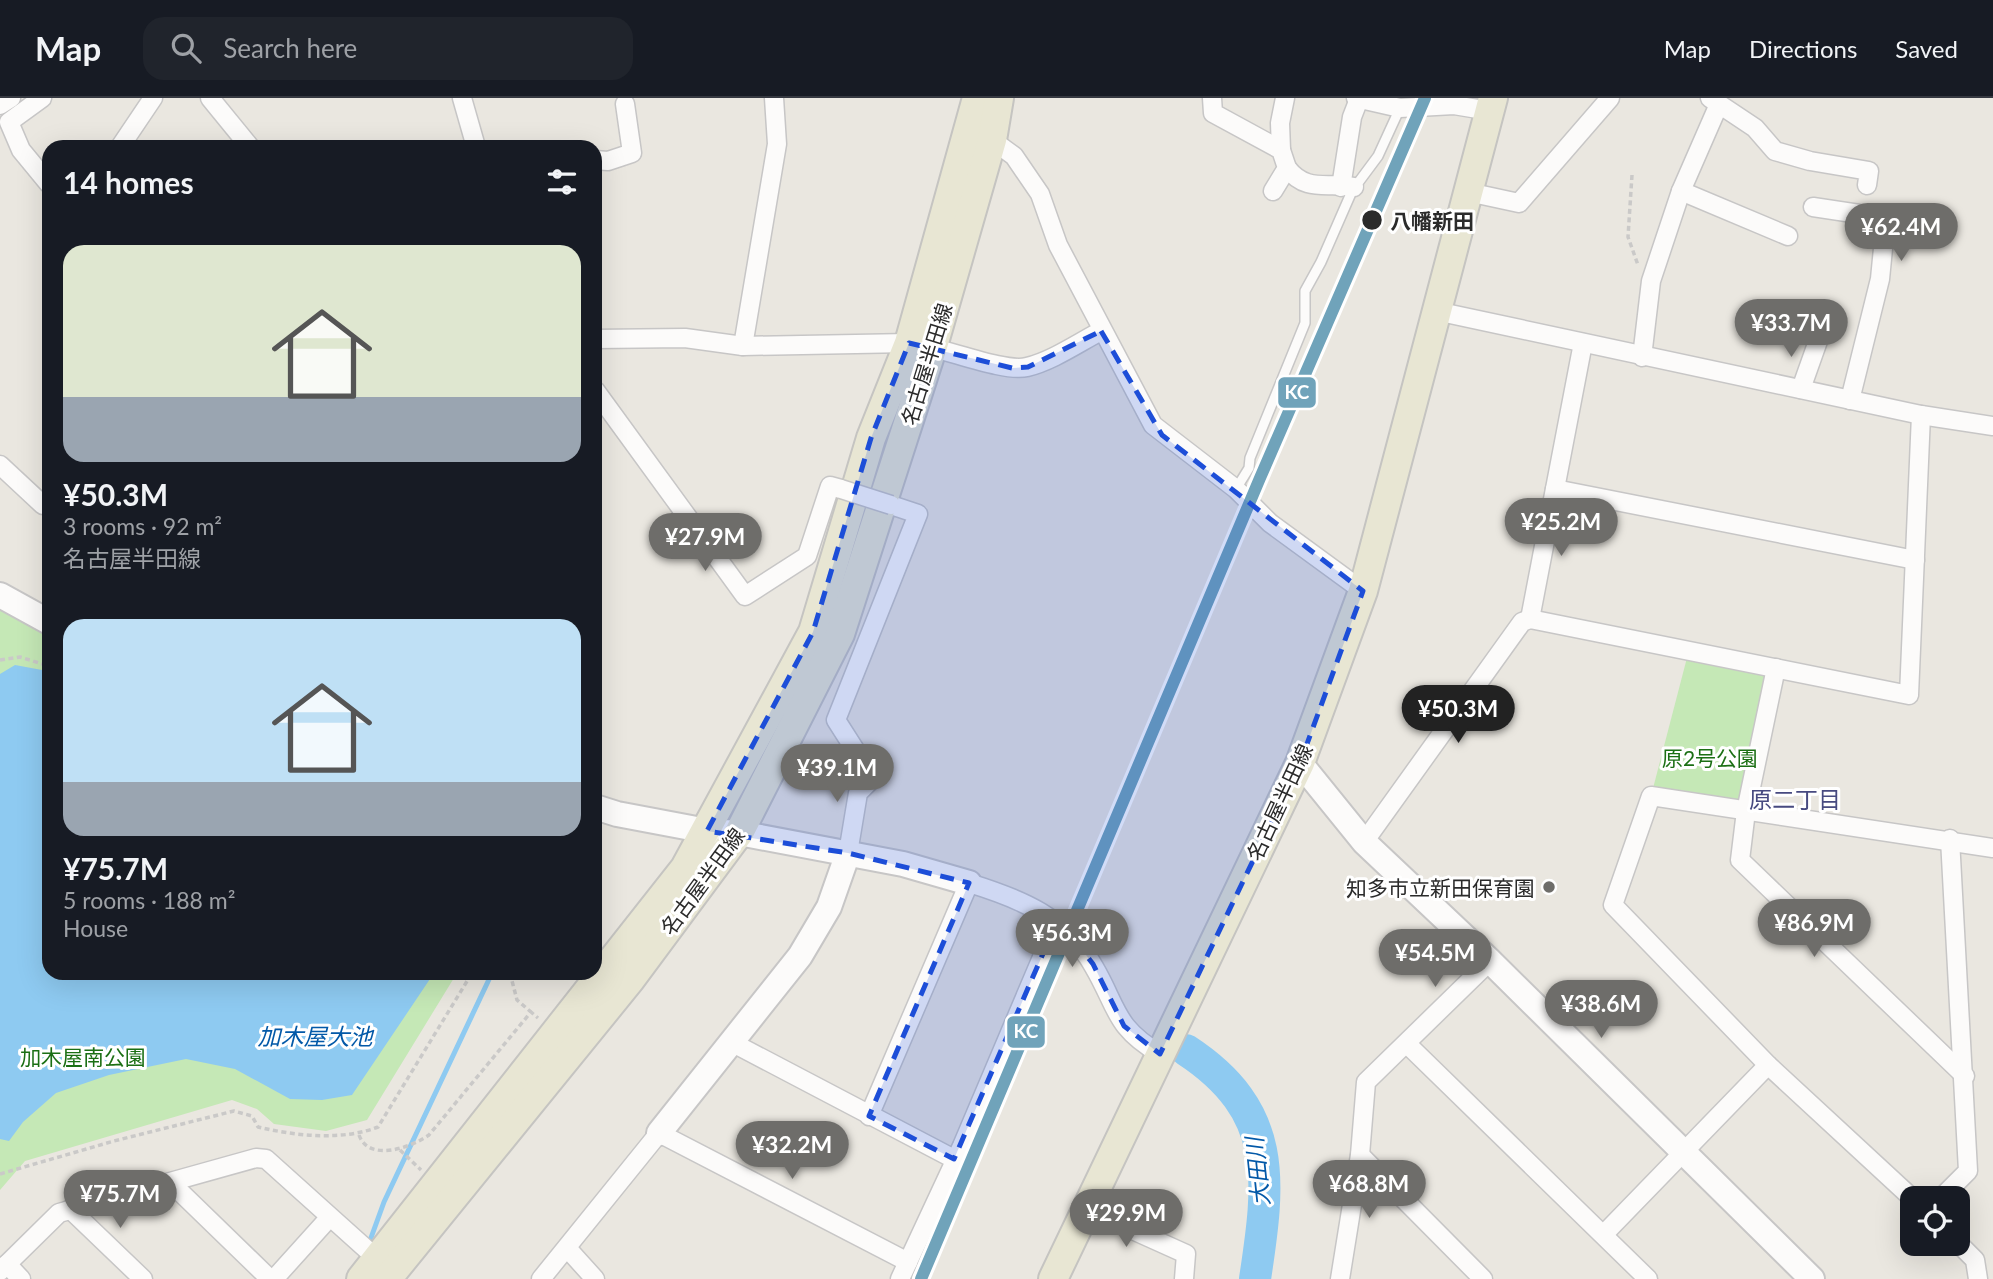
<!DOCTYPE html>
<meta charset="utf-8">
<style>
:root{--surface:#171b24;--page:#20242c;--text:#f1f3f6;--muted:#9ea1a6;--line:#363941;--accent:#6e6d6a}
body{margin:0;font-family:Lato,"Noto Sans JP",sans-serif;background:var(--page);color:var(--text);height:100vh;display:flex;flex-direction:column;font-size:26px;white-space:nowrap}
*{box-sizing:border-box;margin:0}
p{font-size:23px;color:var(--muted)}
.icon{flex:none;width:38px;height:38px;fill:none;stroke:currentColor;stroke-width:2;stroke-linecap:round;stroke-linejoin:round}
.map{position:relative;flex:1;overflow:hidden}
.side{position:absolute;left:42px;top:42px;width:560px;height:840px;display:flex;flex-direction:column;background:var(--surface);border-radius:21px;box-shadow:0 7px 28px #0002}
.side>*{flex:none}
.buttons{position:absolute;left:1900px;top:1088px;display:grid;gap:14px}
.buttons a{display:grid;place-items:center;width:70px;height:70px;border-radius:14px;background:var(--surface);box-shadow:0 7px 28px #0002;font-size:35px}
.price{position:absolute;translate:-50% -60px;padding:0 16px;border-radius:24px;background:var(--accent);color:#fff;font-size:23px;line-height:46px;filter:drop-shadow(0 2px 4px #0008)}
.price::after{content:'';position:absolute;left:50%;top:42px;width:21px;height:16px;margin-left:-10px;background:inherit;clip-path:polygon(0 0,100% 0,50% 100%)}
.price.current{background:#222;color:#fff}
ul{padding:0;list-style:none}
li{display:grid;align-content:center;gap:14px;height:371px;padding:0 21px}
li span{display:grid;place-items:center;height:217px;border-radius:21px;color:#555}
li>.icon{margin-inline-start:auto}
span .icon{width:126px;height:126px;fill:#fffc;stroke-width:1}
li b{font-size:30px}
h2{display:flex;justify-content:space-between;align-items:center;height:84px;padding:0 21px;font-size:30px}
header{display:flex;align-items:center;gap:42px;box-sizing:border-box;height:98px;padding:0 35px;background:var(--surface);border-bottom:2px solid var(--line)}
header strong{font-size:33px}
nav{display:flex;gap:38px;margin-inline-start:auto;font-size:24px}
.search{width:490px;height:63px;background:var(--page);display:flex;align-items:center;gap:18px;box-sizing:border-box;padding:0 24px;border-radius:21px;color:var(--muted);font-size:26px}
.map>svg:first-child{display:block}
</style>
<header>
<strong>Map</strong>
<div class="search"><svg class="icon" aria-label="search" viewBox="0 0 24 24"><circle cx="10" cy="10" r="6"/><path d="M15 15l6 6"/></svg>Search here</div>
<nav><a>Map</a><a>Directions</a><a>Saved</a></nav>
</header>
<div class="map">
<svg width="1993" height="1181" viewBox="0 0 1993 1181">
<rect width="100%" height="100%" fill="#eae7e0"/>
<g fill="#c5e8b6">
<polygon points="0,507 49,535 49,875 457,875 367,1022 326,1033 274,1026 257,1011 232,1002 25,1063 0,1092"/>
<polygon points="1689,552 1776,570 1746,713 1651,698"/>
</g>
<polygon fill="#8ecaf1" points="15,567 42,572 49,577 49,875 434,875 352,997 322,1002 290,1001 235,971 186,961 109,977 56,995 23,1024 9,1043 0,1041 0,576"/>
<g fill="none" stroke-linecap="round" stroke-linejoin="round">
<g stroke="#8ecaf1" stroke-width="5">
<polyline points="1089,834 1097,836"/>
<polyline points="1180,948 1186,952"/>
<polyline points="368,1148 384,1104 492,875"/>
</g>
<path stroke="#8ecaf1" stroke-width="32" d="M1186,952C1279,1013 1270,1082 1255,1181"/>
<defs>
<polyline id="lane" points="1236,391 1249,370 1250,360 1305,225 1305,193 1321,164 1352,93 1378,58 1400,10"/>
<g id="street">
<polyline points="42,0 9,24 21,52 49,86"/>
<polyline points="210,0 250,49"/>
<polyline points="462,0 476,49"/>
<polyline points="1212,0 1213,15 1281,52 1287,70 1273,93"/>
<polyline points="1356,0 1400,10 1454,7 1490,13"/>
<polyline points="1710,0 1755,30 1775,53 1810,63 1869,73 1867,87"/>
<polyline points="0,7 11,0"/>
<polyline points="992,42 1014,58 1040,96 1058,147 1153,327 1236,391 1270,425 1363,493"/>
<polyline points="120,49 153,0"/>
<polyline points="1281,52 1280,25 1285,0"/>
<polyline points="595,62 608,63 632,55 625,6"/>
<path d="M1287,70C1307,96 1329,83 1354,89"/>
<polyline points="1341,89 1352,19 1359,1"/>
<polyline points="1681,93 1788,138"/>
<polyline points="1468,94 1519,105 1610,0"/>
<polyline points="1813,109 1886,120 1880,181 1850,302"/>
<polyline points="1436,213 1921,317 1993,328"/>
<path d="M595,241L685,240L743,248L909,245C940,248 1003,275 1027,269C1052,263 1078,245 1101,233"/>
<polyline points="743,248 777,46 774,0"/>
<polyline points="1642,259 1651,183 1681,93 1719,6"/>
<polyline points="1801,291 1818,243"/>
<polyline points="595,292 745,498 807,458 830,388 841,391"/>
<polyline points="0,367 43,407 49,406"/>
<polyline points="1555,391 1915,462"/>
<polyline points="1530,521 1583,245"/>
<polyline points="1776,570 1746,713 1740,762 1965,978"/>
<polyline points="1364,744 1522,524 1530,521 1909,597 1921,317"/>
<polyline points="848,755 858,695 873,680 836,622 918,416 891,407"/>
<polyline points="731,944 954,1061"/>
<polyline points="1407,946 1648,1181"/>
<path d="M869,1018L969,785C1021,801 1066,819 1094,869C1118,910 1114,929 1160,956"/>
<polyline points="1360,1057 1483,1181"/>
<polyline points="171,1085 270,1181"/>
<polyline points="1913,1101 1768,967 1613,807 1651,698 1993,750"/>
<polyline points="1940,1101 1968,1073 1950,741"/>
<polyline points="70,1111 143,1181"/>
<polyline points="1086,1111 1186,1156 1184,1181"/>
<polyline points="1604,1136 1768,967"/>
<polyline points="1958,1145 1975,1162 1978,1181"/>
<polyline points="567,1150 595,1181"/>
<polyline points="7,1166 21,1181"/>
<polyline points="0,1173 59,1115 256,1060 266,1061 384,1167"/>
<polyline points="274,1181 329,1120"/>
<polyline points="541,1181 659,1035 908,1164"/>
<polyline points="900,1181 962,1048 1057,824"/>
<polyline points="1340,1181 1360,1057 1366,984 1490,863"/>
</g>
<g id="secondary">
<polyline points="0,497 49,524"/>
<polyline points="1300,665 1364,744 1490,863 1812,1181"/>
<polyline points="595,709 617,716 707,733 739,735 903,766 969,785"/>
<polyline points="659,1035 800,858 829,809 848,755"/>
</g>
<g id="primary">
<polyline points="361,1181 685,770 813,534 871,340 909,245 977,0"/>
<polyline points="387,1181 630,882 739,735 840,536 933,248 992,42 999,0"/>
<polyline points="1053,1181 1300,665 1363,493 1493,0"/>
</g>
</defs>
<use href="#lane" stroke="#c7c6c6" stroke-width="12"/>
<use href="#street" stroke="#c7c6c6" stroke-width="21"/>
<use href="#secondary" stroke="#c7c6c6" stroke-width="28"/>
<use href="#primary" stroke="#c5c4c1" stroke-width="32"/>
<g stroke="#cac9c8" stroke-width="3.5" stroke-dasharray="5 3.5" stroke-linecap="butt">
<polyline points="1632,77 1628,139 1638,167"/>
<polyline points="0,562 20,559 49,568"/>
<polyline points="595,747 597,729"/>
<polyline points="510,875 517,902 531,914"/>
<path d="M359,1037C369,1065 412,1049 429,1037L531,914L538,920"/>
<polyline points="400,1052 421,1072"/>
<path d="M0,1076L114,1043L234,1013L252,1018L258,1029C296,1038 342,1043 378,1029L472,875"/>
</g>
<use href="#lane" stroke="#fcfbfa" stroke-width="9"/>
<use href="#street" stroke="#fcfbfa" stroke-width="18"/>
<use href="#secondary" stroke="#fcfbfa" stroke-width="24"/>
<use href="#primary" stroke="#e8e6d3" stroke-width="28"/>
<defs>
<polyline id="street-bridge" points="841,391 891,407"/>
</defs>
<use href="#street-bridge" stroke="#c7c6c6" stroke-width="21" stroke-linecap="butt"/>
<use href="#street-bridge" stroke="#fcfbfa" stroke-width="18"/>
<defs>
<polyline id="rail-1" points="921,1181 1260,380 1425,0"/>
</defs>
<use href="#rail-1" stroke="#fff" stroke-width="18"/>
<use href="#rail-1" stroke="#70a3ba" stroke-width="12"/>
</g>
<path fill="#1d4ed8" fill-opacity="0.2" stroke="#1d4ed8" stroke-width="5" stroke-dasharray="14 9" stroke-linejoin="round" d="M1101,233L1162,337L1363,493L1300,665L1160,956L1124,928L1093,866L1058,821L954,1061L869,1018L969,785L848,755L707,733L813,534L871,340L909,245L1012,270L1028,269Z"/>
<circle fill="#2b2b2b" stroke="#fff" stroke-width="2.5" cx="1372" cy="122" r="11"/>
<circle fill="#6e6d6a" stroke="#fff" stroke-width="2.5" cx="1549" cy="789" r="7"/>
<g text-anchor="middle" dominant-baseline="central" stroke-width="6" stroke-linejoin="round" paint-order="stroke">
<g font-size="21" font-weight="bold" fill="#2b2b2b" stroke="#fff" text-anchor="start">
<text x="1390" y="122">八幡新田</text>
</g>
<g font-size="21" fill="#2b2b2b" stroke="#fff">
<text transform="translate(926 266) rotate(-73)">名古屋半田線</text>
<text transform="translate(1279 704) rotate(-65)">名古屋半田線</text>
<text transform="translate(702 783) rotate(-54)">名古屋半田線</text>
</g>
<g font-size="21" fill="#1b6f14" stroke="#fff">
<text x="1710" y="659">原2号公園</text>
<text x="83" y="958">加木屋南公園</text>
</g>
<g font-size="21" fill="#2b2b2b" stroke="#fff" text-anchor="end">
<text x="1535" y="789">知多市立新田保育園</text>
</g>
<g font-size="23" fill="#474a80" stroke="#fff">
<text x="1795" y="701">原二丁目</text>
</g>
<g font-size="23" font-style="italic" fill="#0359a8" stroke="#fff">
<text x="315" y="938">加木屋大池</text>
<text transform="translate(1257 1074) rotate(-96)">大田川</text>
</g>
</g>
<g stroke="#fff" stroke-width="2.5">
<rect x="1277" y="278" width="40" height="33" rx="7" fill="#70a3ba"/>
<rect x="1006" y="917" width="40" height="34" rx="7" fill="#70a3ba"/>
</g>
<g font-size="19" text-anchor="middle" font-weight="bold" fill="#fff">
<text x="1297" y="301">KC</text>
<text x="1026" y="940">KC</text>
</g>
</svg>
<div class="buttons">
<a><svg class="icon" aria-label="locate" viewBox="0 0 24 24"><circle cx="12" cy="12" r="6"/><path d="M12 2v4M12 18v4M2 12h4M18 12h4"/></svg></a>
</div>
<b class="price" style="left:1901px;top:165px">¥62.4M</b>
<b class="price" style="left:1791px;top:261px">¥33.7M</b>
<b class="price" style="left:1561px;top:460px">¥25.2M</b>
<b class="price" style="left:705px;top:475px">¥27.9M</b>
<b class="price current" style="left:1458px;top:647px">¥50.3M</b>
<b class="price" style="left:837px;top:706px">¥39.1M</b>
<b class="price" style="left:1814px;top:861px">¥86.9M</b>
<b class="price" style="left:1072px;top:871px">¥56.3M</b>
<b class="price" style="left:1435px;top:891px">¥54.5M</b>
<b class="price" style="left:1601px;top:942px">¥38.6M</b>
<b class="price" style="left:792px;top:1083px">¥32.2M</b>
<b class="price" style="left:1369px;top:1122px">¥68.8M</b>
<b class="price" style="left:120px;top:1132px">¥75.7M</b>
<b class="price" style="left:1126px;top:1151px">¥29.9M</b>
<section class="side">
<h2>14 homes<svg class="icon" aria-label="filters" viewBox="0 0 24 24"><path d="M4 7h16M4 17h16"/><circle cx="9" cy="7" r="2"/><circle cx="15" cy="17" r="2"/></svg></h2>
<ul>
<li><span style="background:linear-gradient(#dfe7d0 70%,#9aa5b1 0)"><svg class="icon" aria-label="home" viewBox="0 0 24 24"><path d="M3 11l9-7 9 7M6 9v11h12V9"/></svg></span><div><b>¥50.3M</b><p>3 rooms · 92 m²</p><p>名古屋半田線</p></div></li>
<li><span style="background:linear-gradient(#bfe0f5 75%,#9aa5b1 0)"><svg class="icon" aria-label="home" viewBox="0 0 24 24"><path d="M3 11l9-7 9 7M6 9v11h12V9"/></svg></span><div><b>¥75.7M</b><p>5 rooms · 188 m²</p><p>House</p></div></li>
</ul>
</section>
</div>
